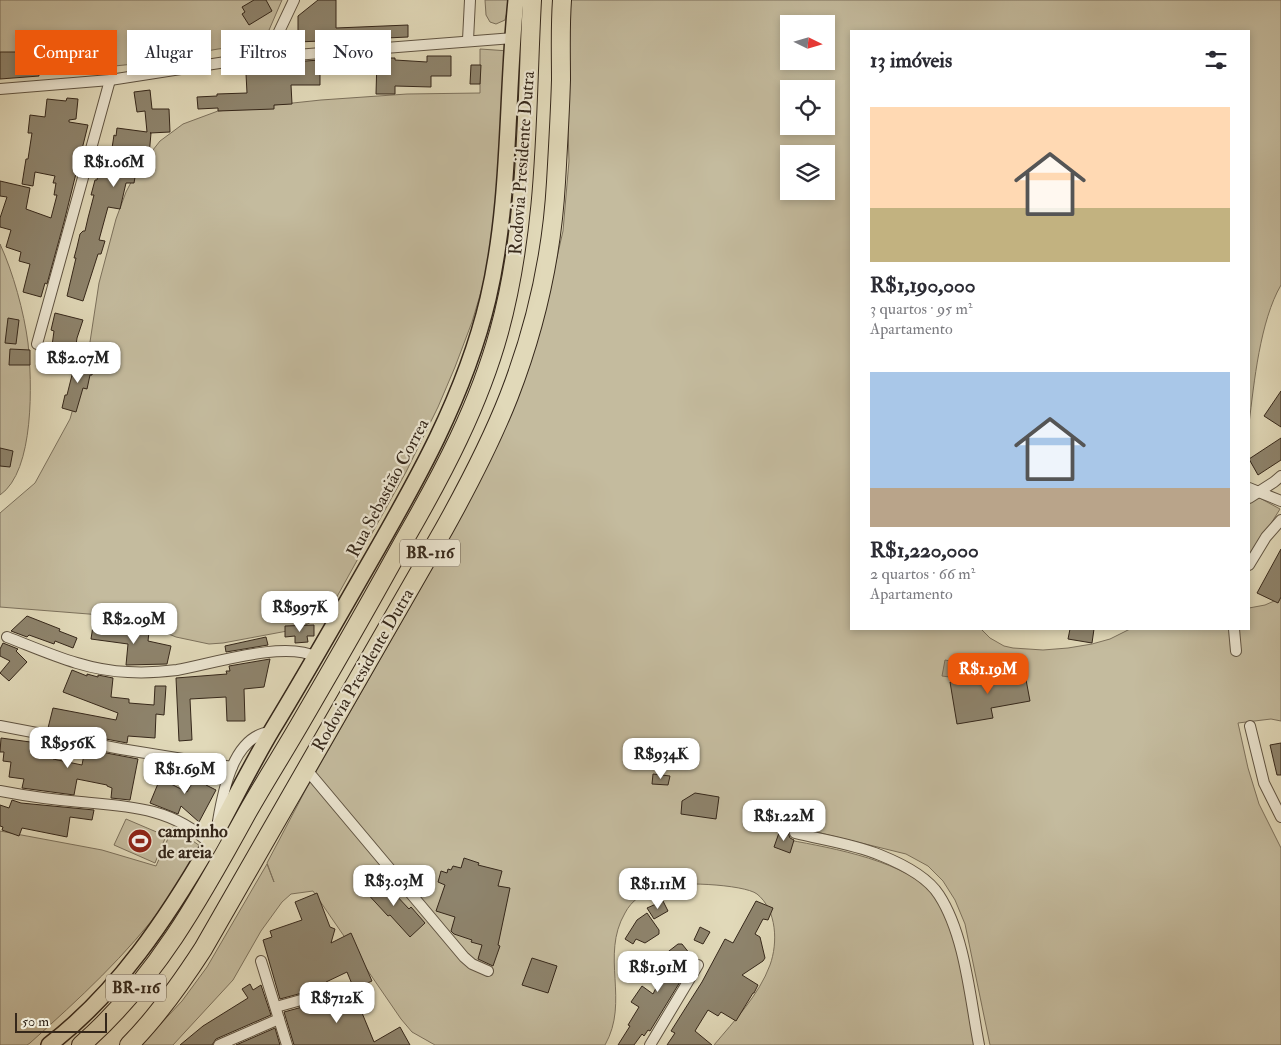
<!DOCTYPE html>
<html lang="pt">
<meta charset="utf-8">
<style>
:root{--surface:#fff;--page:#f2f2f3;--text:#2b2b33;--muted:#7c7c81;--accent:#ea580c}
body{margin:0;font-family:"IM FELL Double Pica",serif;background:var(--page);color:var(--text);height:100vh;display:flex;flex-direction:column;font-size:19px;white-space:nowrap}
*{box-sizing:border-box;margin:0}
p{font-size:16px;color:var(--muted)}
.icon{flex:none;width:28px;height:28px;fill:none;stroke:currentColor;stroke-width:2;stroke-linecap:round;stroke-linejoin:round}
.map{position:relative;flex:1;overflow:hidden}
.drawer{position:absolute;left:850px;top:30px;width:400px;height:600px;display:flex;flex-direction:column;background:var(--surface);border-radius:0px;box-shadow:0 2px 8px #0003}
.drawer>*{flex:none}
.banner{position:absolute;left:15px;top:30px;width:475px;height:45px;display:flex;gap:10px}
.needle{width:32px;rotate:95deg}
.fabs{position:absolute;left:780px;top:15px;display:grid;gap:10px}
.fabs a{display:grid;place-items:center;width:55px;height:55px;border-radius:0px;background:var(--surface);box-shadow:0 2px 8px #0003;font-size:25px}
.scale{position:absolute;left:15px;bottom:12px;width:92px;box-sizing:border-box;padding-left:5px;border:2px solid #35271a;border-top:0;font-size:14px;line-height:18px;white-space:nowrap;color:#35271a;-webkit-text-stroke:4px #ece6d2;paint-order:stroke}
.price{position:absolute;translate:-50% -42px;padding:0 11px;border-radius:10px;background:#fff;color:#222;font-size:16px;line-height:32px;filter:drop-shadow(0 1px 2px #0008)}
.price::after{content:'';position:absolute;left:50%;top:30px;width:15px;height:11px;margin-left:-8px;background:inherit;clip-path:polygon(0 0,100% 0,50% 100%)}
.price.selected{background:var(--accent);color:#fff}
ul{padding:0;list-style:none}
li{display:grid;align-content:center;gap:10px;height:265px;padding:0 20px}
li span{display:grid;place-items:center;height:155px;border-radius:0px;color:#555}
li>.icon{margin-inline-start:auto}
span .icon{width:90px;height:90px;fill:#fffc;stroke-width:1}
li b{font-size:21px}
h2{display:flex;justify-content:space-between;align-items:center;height:60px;padding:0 20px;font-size:21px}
.pill{padding:0 18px;border-radius:0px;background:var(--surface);box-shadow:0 2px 8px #0003;font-size:18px;line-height:45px}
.pill.selected{background:var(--accent);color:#fff}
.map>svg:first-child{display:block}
</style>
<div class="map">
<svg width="1281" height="1045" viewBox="0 0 1281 1045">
<rect width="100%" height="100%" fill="#e1d9b9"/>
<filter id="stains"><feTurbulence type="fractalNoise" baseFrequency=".004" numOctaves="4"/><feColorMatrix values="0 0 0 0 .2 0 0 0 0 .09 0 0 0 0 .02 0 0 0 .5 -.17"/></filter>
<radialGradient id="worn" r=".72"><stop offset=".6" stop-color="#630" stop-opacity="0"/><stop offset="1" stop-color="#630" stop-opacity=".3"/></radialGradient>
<g fill="#c4bb9e" stroke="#7c715c" fill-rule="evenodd">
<polygon points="0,0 282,0 263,44 218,49 134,64 46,73 0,68"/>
<polygon points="485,0 510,0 505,20 496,24 490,22 486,15"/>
<path d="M566,0H1281V285C1260,321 1254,383 1249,424V31H851V629H981L990,638L1004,646L1013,648L1043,650L1068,648L1092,644L1110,639L1130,629H1249V608L1265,605L1281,598V721L1271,719L1238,723L1248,768L1259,804L1281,848V1045H990L965,924L955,900L943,881L928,866L906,854L792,826L789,840C831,848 910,861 936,898C958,930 968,1005 975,1045H714C734,1021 759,995 770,965C778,943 777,910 757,894C744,884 673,881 657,887C644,892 631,901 625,913C600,956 630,1001 605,1045H435L412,1032L401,1019L313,891L291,894L282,902L261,931L233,980L173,1045H141L182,1001L207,967L267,864L274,882L267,863L305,791L455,528L512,407L544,314L563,231L569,161L565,33ZM789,24H826V61H789ZM789,89H826V126H789ZM789,154H826V191H789Z"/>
<polygon points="480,49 509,51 508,100 491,247 483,285 472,322 455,367 438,407 406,472 334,602 319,618 298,629 223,643 209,644 176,637 142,623 114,616 0,607 0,513 35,483 70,419 88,355 99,283 116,219 126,192 138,169 160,141 183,124 218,111 321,100 407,94 480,93"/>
<path d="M0,244C13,272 24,312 28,343C32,381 35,471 0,495Z"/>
<polygon points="1256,496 1280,509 1249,559 1249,502"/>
<polygon points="126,819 166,836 155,863 114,845"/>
<path d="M173,827L200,846C189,865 179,884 166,902C127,955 79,999 30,1043L27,1045H0V831L102,850L156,866Z"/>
</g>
<polygon fill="#a79c83" stroke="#796d59" points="945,660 960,663 957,678 942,676"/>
<g fill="#8e846d" stroke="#35271a">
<polygon points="254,0 266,0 272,11 249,25 242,14 245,12 242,7"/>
<polygon points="318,0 336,0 336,28 408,25 408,37 298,42 298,16"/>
<polygon points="0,52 37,52 39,76 0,79"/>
<polygon points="427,56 451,56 451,76 431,76 431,87 395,86 395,94 376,94 377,58 395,58 395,60 427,62"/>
<polygon points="320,60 320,85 291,85 292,104 274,105 274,109 218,111 218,108 198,109 197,97 217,96 217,94 247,93 246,74 275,72 275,69 278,69 278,63"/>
<polygon points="471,65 481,65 480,84 470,84"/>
<polygon points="150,90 152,109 169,109 170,132 150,133 151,133 149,156 141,155 140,166 137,166 134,183 126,183 120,209 108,207 99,240 105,241 101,254 98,254 83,301 67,296 76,258 74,258 77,247 80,234 83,231 85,231 88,218 94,195 91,195 95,180 97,180 101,158 104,159 105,154 111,155 114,135 116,136 117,128 147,132 145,111 137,112 134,92"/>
<polygon points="67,98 78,99 76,119 69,120 69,122 88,125 64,222 47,284 45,283 41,297 23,292 30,264 19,261 21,252 6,247 11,230 0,227 0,218 7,197 0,196 0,181 30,188 26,209 51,218 57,195 54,195 56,183 53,183 55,176 35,172 33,186 22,184 26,159 28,159 32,133 28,133 30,115 45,117 47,99 66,101"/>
<polygon points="55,313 83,320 77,338 73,368 47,364 49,352 51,353 54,331 51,330"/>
<polygon points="8,318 19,320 16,344 5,343"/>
<polygon points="10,349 30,350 30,365 9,365"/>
<polygon points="76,359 94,361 92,375 90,375 87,389 83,388 76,412 62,408 65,395 67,395"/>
<polygon points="1281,391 1281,427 1264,416"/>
<polygon points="1281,438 1281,460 1258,475 1249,459"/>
<polygon points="0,448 13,451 10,467 0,466"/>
<polygon points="1281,549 1281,597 1278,603 1257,593"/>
<polygon points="27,616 60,629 59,631 77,638 73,648 55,641 54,644 29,635 27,637 11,631"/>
<polygon points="113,624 134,626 134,631 149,632 148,641 171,646 167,664 126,665 128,644 91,639 93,626 113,628"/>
<polygon points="314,625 314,636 307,636 308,642 295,643 295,636 285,637 285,626"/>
<polygon points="1070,629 1094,629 1092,643 1068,639"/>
<polygon points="266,637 268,645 226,652 225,646"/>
<polygon points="3,643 18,649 16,651 27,662 9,681 0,673 10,661 0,656 0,649"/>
<polygon points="270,659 264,687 244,689 245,721 227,721 226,697 190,699 192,740 179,741 176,678 227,674 226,671 230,671 229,666"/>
<polygon points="1024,669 1030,701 991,708 993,718 957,724 950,682"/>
<polygon points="72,670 87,676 87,674 98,677 98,675 113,678 111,697 129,699 129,703 154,705 155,686 166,686 164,715 156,714 155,738 128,736 127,743 48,728 53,708 116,720 118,713 63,692"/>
<polygon points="1,738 45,744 46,742 56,744 53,759 82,765 85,749 138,759 130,800 111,798 112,788 107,786 107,785 77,779 74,795 22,788 24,779 9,777 11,762 3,761 4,752 0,752"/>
<polygon points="1281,743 1281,775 1277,775 1270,745"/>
<polygon points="200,769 212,773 206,785 216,790 199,822 181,806 178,814 150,803 162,774 173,779 171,784 187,792"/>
<polygon points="653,774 670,776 668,785 652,784"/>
<polygon points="695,793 719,797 716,819 681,814 682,801"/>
<polygon points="12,800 21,803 94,810 92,820 70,817 67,837 22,828 19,836 2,830 3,827 0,826 0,805 9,808"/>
<polygon points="780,830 788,833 790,838 794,840 790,853 774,847"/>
<polygon points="464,858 479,863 478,865 502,871 498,886 510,888 498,945 500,946 493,966 478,959 482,945 471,942 472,940 454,934 451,931 455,917 436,911 445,885 438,882 441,871 447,873 448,869 451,870 453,866 461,868"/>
<polygon points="378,876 409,909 411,907 425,923 410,937 390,915 388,916 364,890"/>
<polygon points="317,893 330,927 335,929 331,943 351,933 372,981 354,989 347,972 326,982 328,986 280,999 263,940 272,937 270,931 302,920 295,902"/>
<polygon points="663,901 668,911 654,919 647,908"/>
<polygon points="756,901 773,908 768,920 763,919 755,934 760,937 765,958 763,961 742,975 758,985 754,993 753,993 736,1021 721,1012 718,1016 708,1010 695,1031 712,1045 667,1045 675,1033 671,1031 702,982 725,939 733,943"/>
<polygon points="647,913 659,930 659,934 645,943 636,939 633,944 625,939 637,920"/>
<polygon points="700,927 710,932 703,944 694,940"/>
<polygon points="678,944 682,944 694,959 650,1031 648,1030 644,1036 642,1034 634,1045 618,1045 630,1026 628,1025 639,1007 631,1002 642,986 653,994 662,976 653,970 660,958"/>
<polygon points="532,958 557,966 548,993 522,985"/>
<polygon points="250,984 253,990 261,985 271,1015 216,1039 212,1045 180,1045 203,1026 248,998 242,989"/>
<polygon points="360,990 366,1007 360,1008 374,1042 400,1027 410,1045 294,1045 284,1012 328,1000 332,997 333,1000"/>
<polygon points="275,1028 280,1045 236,1045"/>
</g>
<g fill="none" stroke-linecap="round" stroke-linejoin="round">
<defs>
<g id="street">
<polyline points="468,40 470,0"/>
<polyline points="267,57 294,0"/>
<polyline points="0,89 110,80 245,59 513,38"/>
<polyline points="37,344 110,80"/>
<polyline points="1249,488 1281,501"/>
<polyline points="1249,498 1274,482 1281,476"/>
<polyline points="1249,565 1266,537 1281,520"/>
<polyline points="1234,629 1236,651"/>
<path d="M7,637C46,652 86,671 128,672C144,673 161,672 177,670C211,664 286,640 316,657"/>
<polyline points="0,726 121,749 232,767"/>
<polyline points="1250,726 1264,783 1281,817"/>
<polyline points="307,770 464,957 472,964 488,971"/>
<path d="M0,791C26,796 54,800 81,802C128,806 174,808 210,844"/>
<path d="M218,821C223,792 233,735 271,732"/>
<path d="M795,833C823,840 853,844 880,855C900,863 927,876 939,895C965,935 970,998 979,1045"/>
<polyline points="261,961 287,1045"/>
<polyline points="276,1007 326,993"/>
<polyline points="219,1045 279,1019"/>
<polyline points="650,1045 698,965"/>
</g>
<path id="primary" d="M49,1045C118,992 167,918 210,844C231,806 250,767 272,730C305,676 336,621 367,567C416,482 465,396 488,299C511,201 506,99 516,0"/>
<g id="highway">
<path d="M81,1045C154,982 201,897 247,813C264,783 283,753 301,722C336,662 371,601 405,539C443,473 479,405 499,332C529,223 526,111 532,0"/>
<path d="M129,1045C158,1016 181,983 203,949L444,529C468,486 491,442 509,396C535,329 552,254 556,182C558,148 560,114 561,80C561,53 560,27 562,0"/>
</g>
</defs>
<use href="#street" stroke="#605442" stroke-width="12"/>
<use href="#primary" stroke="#35271a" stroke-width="18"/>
<use href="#highway" stroke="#35271a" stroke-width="20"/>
<use href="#street" stroke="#ece6d2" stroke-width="10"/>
<use href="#primary" stroke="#e1d9b9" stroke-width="15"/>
<use href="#highway" stroke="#e1d9b9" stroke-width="18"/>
</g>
<defs>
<symbol id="stadium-disc" viewBox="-11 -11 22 22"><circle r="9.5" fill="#8f2418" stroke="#ece6d2"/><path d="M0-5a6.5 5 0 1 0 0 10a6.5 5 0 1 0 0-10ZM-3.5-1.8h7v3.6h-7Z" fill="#fff"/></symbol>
</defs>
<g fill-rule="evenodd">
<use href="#stadium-disc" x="126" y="827" width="28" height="28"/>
</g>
<g text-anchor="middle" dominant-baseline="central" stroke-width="4.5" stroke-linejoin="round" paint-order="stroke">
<g fill="#ece6d2" stroke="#6c6051" stroke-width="1">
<rect x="400" y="539.5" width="60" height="27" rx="4"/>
<rect x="106" y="974.5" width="60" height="27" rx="4"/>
</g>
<g font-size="16" font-weight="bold" fill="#35271a">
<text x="430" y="553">BR-116</text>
<text x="136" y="988">BR-116</text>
</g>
<g font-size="18" fill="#35271a" stroke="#ece6d2">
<text transform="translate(522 163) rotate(-86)">Rodovia Presidente Dutra</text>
<text transform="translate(388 488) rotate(-62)">Rua Sebastião Correa</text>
<text transform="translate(363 670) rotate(-60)">Rodovia Presidente Dutra</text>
</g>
<g font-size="18" font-weight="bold" fill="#35271a" stroke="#ece6d2" text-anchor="start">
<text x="158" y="831">campinho<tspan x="158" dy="21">de areia</tspan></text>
</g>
</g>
<rect width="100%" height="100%" filter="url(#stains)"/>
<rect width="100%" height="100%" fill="url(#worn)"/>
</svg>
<div class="fabs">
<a><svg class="needle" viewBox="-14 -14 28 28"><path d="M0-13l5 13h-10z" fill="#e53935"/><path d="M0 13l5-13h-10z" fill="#7c7c81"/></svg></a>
<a><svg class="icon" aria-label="locate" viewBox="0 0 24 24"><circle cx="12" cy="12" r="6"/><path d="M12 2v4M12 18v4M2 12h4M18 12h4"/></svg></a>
<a><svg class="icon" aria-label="layers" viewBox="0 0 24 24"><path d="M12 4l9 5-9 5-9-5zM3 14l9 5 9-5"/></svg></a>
</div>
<div class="scale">50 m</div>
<b class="price" style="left:114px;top:188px">R$1.06M</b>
<b class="price" style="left:78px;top:384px">R$2.07M</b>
<b class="price" style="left:300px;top:633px">R$997K</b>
<b class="price" style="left:134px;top:645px">R$2.09M</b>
<b class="price selected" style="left:988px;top:695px">R$1.19M</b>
<b class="price" style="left:68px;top:769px">R$956K</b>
<b class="price" style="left:661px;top:780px">R$934K</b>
<b class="price" style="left:185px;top:795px">R$1.69M</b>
<b class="price" style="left:784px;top:842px">R$1.22M</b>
<b class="price" style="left:394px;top:907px">R$3.03M</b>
<b class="price" style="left:658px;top:910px">R$1.11M</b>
<b class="price" style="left:658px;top:993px">R$1.91M</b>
<b class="price" style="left:337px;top:1024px">R$712K</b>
<div class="banner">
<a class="pill selected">Comprar</a>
<a class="pill">Alugar</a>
<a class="pill">Filtros</a>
<a class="pill">Novo</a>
</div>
<section class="drawer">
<h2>13 imóveis<svg class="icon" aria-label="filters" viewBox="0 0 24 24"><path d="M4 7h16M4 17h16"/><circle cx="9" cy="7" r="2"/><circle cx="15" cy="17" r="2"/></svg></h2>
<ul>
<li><span style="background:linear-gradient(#ffd9b3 65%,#c2b280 0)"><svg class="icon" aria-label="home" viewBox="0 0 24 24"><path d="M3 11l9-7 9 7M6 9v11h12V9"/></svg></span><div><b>R$1,190,000</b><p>3 quartos · 95 m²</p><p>Apartamento</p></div></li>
<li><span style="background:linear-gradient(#a9c7e8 75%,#b9a48a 0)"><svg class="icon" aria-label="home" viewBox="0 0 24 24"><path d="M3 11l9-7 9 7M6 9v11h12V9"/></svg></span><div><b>R$1,220,000</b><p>2 quartos · 66 m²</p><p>Apartamento</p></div></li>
</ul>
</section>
</div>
